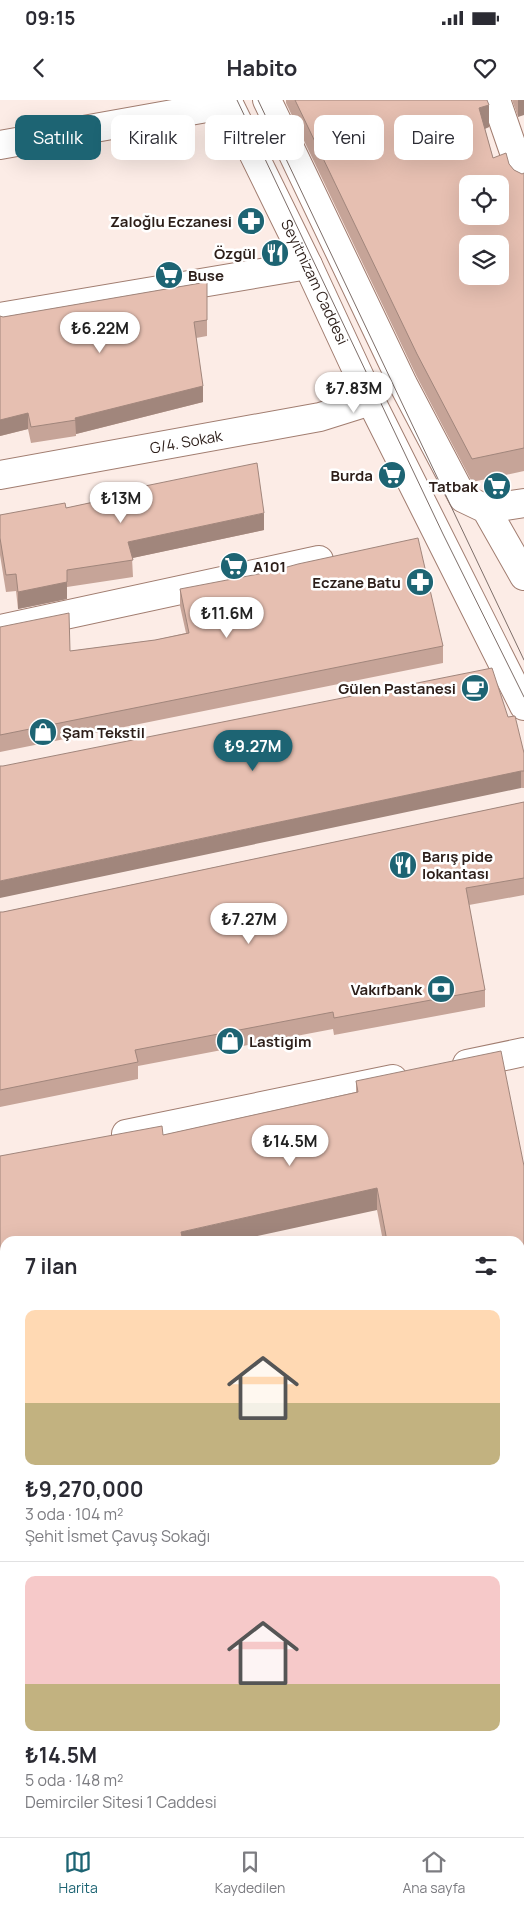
<!DOCTYPE html>
<html lang="tr">
<meta charset="utf-8">
<style>
:root{--surface:#fff;--page:#f7f7f7;--text:#2b2b33;--muted:#7c7c81;--line:#e1e1e2;--accent:#1d6473}
body{margin:0;font-family:Manrope,sans-serif;background:var(--page);color:var(--text);height:100vh;display:flex;flex-direction:column;font-size:19px;white-space:nowrap}
*{box-sizing:border-box;margin:0}
p{font-size:16px;color:var(--muted)}
.icon{flex:none;width:28px;height:28px;fill:none;stroke:currentColor;stroke-width:2;stroke-linecap:round;stroke-linejoin:round}
.map{position:relative;flex:1;overflow:hidden}
.side{position:absolute;left:0px;top:1136px;width:525px;height:601px;display:flex;flex-direction:column;background:var(--surface);border-radius:15px 15px 0 0;box-shadow:0 5px 20px #0002}
.side>*{flex:none}
.hud{position:absolute;left:15px;top:15px;width:495px;height:45px;display:flex;gap:10px}
.controls{position:absolute;left:459px;top:75px;display:grid;gap:10px}
.controls a{display:grid;place-items:center;width:50px;height:50px;border-radius:10px;background:var(--surface);box-shadow:0 5px 20px #0002;font-size:25px}
.price{position:absolute;translate:-50% -42px;padding:0 11px;border-radius:18px;background:#fff;color:#222;font-size:16px;line-height:32px;filter:drop-shadow(0 1px 2px #0008)}
.price::after{content:'';position:absolute;left:50%;top:30px;width:15px;height:11px;margin-left:-8px;background:inherit;clip-path:polygon(0 0,100% 0,50% 100%)}
.price.active{background:var(--accent);color:#fff}
ul{padding:0;list-style:none}
li{display:grid;align-content:center;gap:10px;height:265px;padding:0 25px}
li+li{border-top:1px solid var(--line)}
li span{display:grid;place-items:center;height:155px;border-radius:10px;color:#555}
li>.icon{margin-inline-start:auto}
span .icon{width:90px;height:90px;fill:#fffc;stroke-width:1}
li b{font-size:21px}
h2{display:flex;justify-content:space-between;align-items:center;height:60px;padding:0 25px;font-size:21px}
.chip{padding:0 18px;border-radius:10px;background:var(--surface);box-shadow:0 5px 20px #0002;font-size:18px;line-height:45px}
.chip.active{background:var(--accent);color:#fff}
.status{display:flex;justify-content:space-between;align-items:center;height:35px;padding:0 25px;background:var(--surface);direction:ltr}
.status svg{height:14px;fill:currentColor}
header{display:flex;justify-content:space-between;align-items:center;height:65px;padding:0 25px;background:var(--surface);font-size:22px;font-weight:700}
.menu{display:flex;justify-content:space-around;align-items:center;height:70px;border-top:1px solid var(--line);background:var(--surface);font-size:14px;color:var(--muted)}
.menu a{display:grid;justify-items:center;gap:2px}
.menu .active{color:var(--accent)}
.map>svg:first-child{display:block}
</style>
<div class="status"><b>09:15</b><svg viewBox="0 0 49 12"><path d="M0 12V9h3v3zM5 12V6h3v6zM10 12V3h3v9zM15 12V0h3v12zM26 1h20v11H26zM47 4h2v5h-2z"/></svg></div>
<header><svg class="icon" aria-label="back" viewBox="0 0 24 24"><path d="M15 5l-7 7 7 7"/></svg>Habito<svg class="icon" aria-label="heart" viewBox="0 0 24 24"><path d="M12 20l-8-8c-3-5 5-10 8-4 3-6 11-1 8 4z"/></svg></header>
<div class="map">
<svg width="524" height="1737" viewBox="0 0 524 1737">
<rect width="100%" height="100%" fill="#fcece6"/>
<g fill="none" stroke-linecap="round" stroke-linejoin="round">
<defs>
<g id="minor">
<polyline points="496,0 524,81"/>
<polyline points="0,45 229,4"/>
<polyline points="0,217 308,165"/>
<path id="s1" d="M0,375L320,317L371,301"/>
<polyline points="486,409 524,403"/>
<polyline points="0,529 319,460"/>
<polyline points="467,964 524,952"/>
<polyline points="126,1034 393,979"/>
<polyline points="520,1223 524,1222"/>
<polyline points="0,1316 5,1315"/>
<polyline points="0,1591 5,1590"/>
</g>
<g id="secondary">
<path id="s2" d="M227,0L308,165L371,301L524,606"/>
<polyline points="267,0 403,284 463,398 486,409 524,476"/>
</g>
</defs>
<use href="#minor" stroke="#a17d70" stroke-width="30"/>
<use href="#secondary" stroke="#a17d70" stroke-width="30"/>
<use href="#minor" stroke="#fff" stroke-width="28"/>
<use href="#secondary" stroke="#fff" stroke-width="28"/>
<g stroke="#7d6e69" stroke-width="1">
<polyline points="237,0 443,434 524,597"/>
<polyline points="258,0 524,560"/>
</g>
</g>
<g fill="#c6a498">
<polygon points="286,0 487,0 489,27 485,29 493,58 509,64 514,70 522,74 524,73 524,371 472,382 417,277 286,3"/>
<polygon points="512,0 524,0 518,17"/>
<polygon points="207,182 207,236 196,238 203,302 76,334 76,336 31,343 28,329 0,336 0,216 3,217"/>
<polygon points="145,386 264,430 132,458 133,477 67,487 67,499 18,509 16,491 6,492 0,455 0,415 66,408 145,391"/>
<polygon points="180,489 443,546 443,563 0,652 0,527 70,551 155,540 186,533 180,506"/>
<polygon points="508,617 524,653 524,688 3,666"/>
<polygon points="524,702 524,795 469,805 485,890 485,907 334,935 333,929 138,966 138,979 0,1007 0,812 3,812"/>
<polygon points="356,981 524,1066 524,1169 520,1170 520,1141 383,1141 377,1110 5,1141 5,1281 0,1282 0,1056 163,1035 356,992"/>
<polygon points="5,1324 5,1553 0,1554 0,1325"/>
</g>
<g fill="#a1867c">
<polygon points="518,0 524,0 524,15 518,17"/>
<polygon points="489,5 489,27 479,31 479,8"/>
<polygon points="203,286 203,302 76,334 75,318"/>
<polygon points="28,313 28,329 0,336 0,320"/>
<polygon points="264,413 264,430 128,459 128,442"/>
<polygon points="67,482 67,499 18,509 18,492"/>
<polygon points="521,671 521,688 0,798 0,781"/>
<polygon points="377,1088 377,1110 235,1141 181,1141 181,1132"/>
<polygon points="524,1422 524,1443 520,1444 520,1423"/>
<polygon points="524,1701 524,1722 520,1723 520,1702"/>
<polygon points="382,1732 481,1732 460,1737 360,1737"/>
</g>
<g fill="#e6bfb1" stroke="#a1867c" fill-rule="evenodd">
<path d="M295,0H487L489,5L479,8L493,58L506,53L509,64L514,70L522,74L524,73V348L472,359L417,254ZM468,84H500V116H468ZM468,144H500V176H468Z"/>
<polygon points="207,182 207,220 194,222 203,286 75,318 76,320 31,327 28,313 0,320 0,216 3,217"/>
<polygon points="257,363 264,413 128,442 133,460 67,470 67,482 18,492 16,474 6,475 0,438 0,415 65,403 66,408 145,391 145,386"/>
<polygon points="418,438 443,546 0,635 0,527 69,513 70,551 155,540 189,533 180,489 269,472 298,464"/>
<polygon points="492,568 508,617 515,616 524,653 524,671 521,671 0,781 0,666 3,666"/>
<polygon points="524,702 524,778 466,788 485,890 334,918 333,912 135,950 138,962 0,990 0,812 3,812"/>
<polygon points="501,951 524,1066 524,1148 520,1149 520,1141 387,1141 377,1088 181,1132 183,1141 5,1141 5,1260 0,1261 0,1056 162,1026 163,1035 358,992 356,981"/>
<polygon points="524,1224 524,1422 520,1423 520,1225"/>
<polygon points="5,1324 5,1532 0,1533 0,1325"/>
<polygon points="524,1486 524,1701 520,1702 520,1487"/>
<polygon points="5,1598 5,1732 382,1732 360,1737 329,1737 328,1735 319,1737 0,1737 0,1599"/>
</g>
<defs>
<symbol id="pharmacy-disc" viewBox="-11 -11 22 22"><circle r="9.5" fill="#1d6473" stroke="#fff"/><path d="M-2-6h4v4h4v4h-4v4h-4v-4h-4v-4h4Z" fill="#fff"/></symbol>
<symbol id="restaurant-disc" viewBox="-11 -11 22 22"><circle r="9.5" fill="#1d6473" stroke="#fff"/><path d="M-5-6h1v4h1v-4h1v4h1v-4h1v5L-1.5 .5V6h-2V.5L-5-1ZM5-6V6H3V1.5H1.5Q1.5-4 5-6Z" fill="#fff"/></symbol>
<symbol id="supermarket-disc" viewBox="-11 -11 22 22"><circle r="9.5" fill="#1d6473" stroke="#fff"/><path d="M-6-5.5h2.5l.6 2H6L4.5 2H-2.5L-4.4-4H-6ZM-1.5 3.2a1.3 1.3 0 1 0 .1 0ZM3 3.2a1.3 1.3 0 1 0 .1 0Z" fill="#fff"/></symbol>
<symbol id="cafe-disc" viewBox="-11 -11 22 22"><circle r="9.5" fill="#1d6473" stroke="#fff"/><path d="M-5.5-4.5H6V0H3Q3 3.5 0 3.5H-2.5Q-5.5 3.5-5.5 0ZM3-3.2v2h1.7v-2ZM-6 4.5H4V6H-6Z" fill="#fff"/></symbol>
<symbol id="shop-disc" viewBox="-11 -11 22 22"><circle r="9.5" fill="#1d6473" stroke="#fff"/><path d="M-5-2.5h2.3a2.7 3.5 0 0 1 5.4 0H5L5.5 6h-11ZM-1.5-2.5h3a1.5 2.3 0 0 0-3 0Z" fill="#fff"/></symbol>
<symbol id="bank-disc" viewBox="-11 -11 22 22"><circle r="9.5" fill="#1d6473" stroke="#fff"/><path d="M-6-4H6V4H-6ZM0-2.3a2.3 2.3 0 1 0 0 4.6a2.3 2.3 0 1 0 0-4.6Z" fill="#fff"/></symbol>
</defs>
<g fill-rule="evenodd">
<use href="#pharmacy-disc" x="235" y="105" width="32" height="32"/>
<use href="#restaurant-disc" x="259" y="137" width="32" height="32"/>
<use href="#supermarket-disc" x="153" y="159" width="32" height="32"/>
<use href="#supermarket-disc" x="376" y="359" width="32" height="32"/>
<use href="#supermarket-disc" x="481" y="370" width="32" height="32"/>
<use href="#supermarket-disc" x="218" y="450" width="32" height="32"/>
<use href="#pharmacy-disc" x="404" y="466" width="32" height="32"/>
<use href="#cafe-disc" x="459" y="572" width="32" height="32"/>
<use href="#shop-disc" x="27" y="616" width="32" height="32"/>
<use href="#restaurant-disc" x="387" y="749" width="32" height="32"/>
<use href="#bank-disc" x="425" y="873" width="32" height="32"/>
<use href="#shop-disc" x="214" y="925" width="32" height="32"/>
</g>
<g text-anchor="middle" dominant-baseline="central" stroke-width="5" stroke-linejoin="round" paint-order="stroke">
<g font-size="15" font-weight="bold" fill="#2c1e19" stroke="#fff" text-anchor="end">
<text x="232" y="121">Zaloğlu Eczanesi</text>
<text x="256" y="153">Özgül</text>
<text x="188" y="175" text-anchor="start">Buse</text>
<text x="373" y="375">Burda</text>
<text x="478" y="386">Tatbak</text>
<text x="253" y="466" text-anchor="start">A101</text>
<text x="401" y="482">Eczane Batu</text>
<text x="456" y="588">Gülen Pastanesi</text>
<text x="62" y="632" text-anchor="start">Şam Tekstil</text>
<text x="422" y="756" text-anchor="start">Barış pide<tspan x="422" dy="17">lokantası</tspan></text>
<text x="422" y="889">Vakıfbank</text>
<text x="249" y="941" text-anchor="start">Lastigim</text>
</g>
<g font-size="15" fill="#2c1e19" stroke="#fff">
<text stroke="none"><textPath href="#s2" startOffset="202">Seyitnizam Caddesi</textPath></text>
<text stroke="none"><textPath href="#s1" startOffset="189">G/4. Sokak</textPath></text>
</g>
</g>
</svg>
<div class="controls">
<a><svg class="icon" aria-label="locate" viewBox="0 0 24 24"><circle cx="12" cy="12" r="6"/><path d="M12 2v4M12 18v4M2 12h4M18 12h4"/></svg></a>
<a><svg class="icon" aria-label="layers" viewBox="0 0 24 24"><path d="M12 4l9 5-9 5-9-5zM3 14l9 5 9-5"/></svg></a>
</div>
<b class="price" style="left:100px;top:254px">₺6.22M</b>
<b class="price" style="left:354px;top:314px">₺7.83M</b>
<b class="price" style="left:121px;top:424px">₺13M</b>
<b class="price" style="left:227px;top:539px">₺11.6M</b>
<b class="price active" style="left:253px;top:672px">₺9.27M</b>
<b class="price" style="left:249px;top:845px">₺7.27M</b>
<b class="price" style="left:290px;top:1067px">₺14.5M</b>
<div class="hud">
<a class="chip active">Satılık</a>
<a class="chip">Kiralık</a>
<a class="chip">Filtreler</a>
<a class="chip">Yeni</a>
<a class="chip">Daire</a>
</div>
<section class="side">
<h2>7 ilan<svg class="icon" aria-label="filters" viewBox="0 0 24 24"><path d="M4 7h16M4 17h16"/><circle cx="9" cy="7" r="2"/><circle cx="15" cy="17" r="2"/></svg></h2>
<ul>
<li><span style="background:linear-gradient(#ffd9b3 60%,#c2b280 0)"><svg class="icon" aria-label="home" viewBox="0 0 24 24"><path d="M3 11l9-7 9 7M6 9v11h12V9"/></svg></span><div><b>₺9,270,000</b><p>3 oda · 104 m²</p><p>Şehit İsmet Çavuş Sokağı</p></div></li>
<li><span style="background:linear-gradient(#f6c9c9 70%,#c2b280 0)"><svg class="icon" aria-label="home" viewBox="0 0 24 24"><path d="M3 11l9-7 9 7M6 9v11h12V9"/></svg></span><div><b>₺14.5M</b><p>5 oda · 148 m²</p><p>Demirciler Sitesi 1 Caddesi</p></div></li>
</ul>
</section>
</div>
<nav class="menu">
<a class="active"><svg class="icon" aria-label="map" viewBox="0 0 24 24"><path d="M3 6l6-2 6 2 6-2v14l-6 2-6-2-6 2zM9 4v14M15 6v14"/></svg>Harita</a>
<a><svg class="icon" aria-label="saved" viewBox="0 0 24 24"><path d="M7 4h10v16l-5-4-5 4z"/></svg>Kaydedilen</a>
<a><svg class="icon" aria-label="home" viewBox="0 0 24 24"><path d="M3 11l9-7 9 7M6 9v11h12V9"/></svg>Ana sayfa</a>
</nav>
